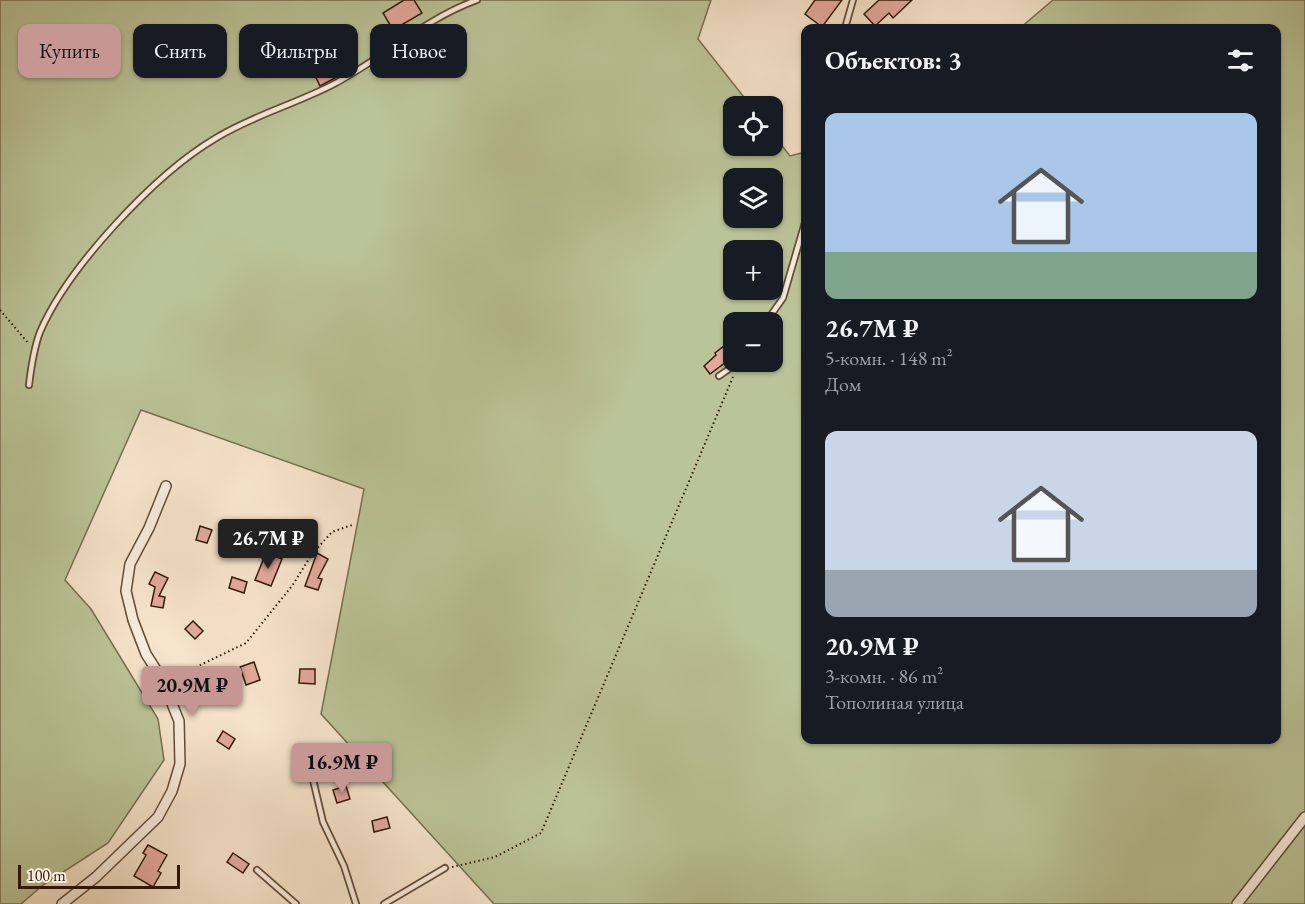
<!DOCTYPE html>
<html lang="ru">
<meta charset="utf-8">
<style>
:root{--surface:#171b24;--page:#20242c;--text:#f1f3f6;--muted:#9ea1a6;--accent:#c59692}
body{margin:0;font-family:"EB Garamond",serif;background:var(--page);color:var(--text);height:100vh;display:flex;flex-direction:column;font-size:22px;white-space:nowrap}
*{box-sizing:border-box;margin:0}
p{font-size:20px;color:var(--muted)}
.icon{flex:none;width:33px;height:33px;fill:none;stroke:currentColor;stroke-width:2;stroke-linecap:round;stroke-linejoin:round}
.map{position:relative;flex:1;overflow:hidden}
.side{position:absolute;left:801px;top:24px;width:480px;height:720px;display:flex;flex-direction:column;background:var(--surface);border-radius:12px;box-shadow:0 2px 4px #0004}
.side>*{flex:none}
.banner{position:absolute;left:18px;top:24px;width:570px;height:54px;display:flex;gap:12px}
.buttons{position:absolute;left:723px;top:96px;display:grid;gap:12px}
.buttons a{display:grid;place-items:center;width:60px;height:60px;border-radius:12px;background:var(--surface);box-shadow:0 2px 4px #0004;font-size:30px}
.scale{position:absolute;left:18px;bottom:15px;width:162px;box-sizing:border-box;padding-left:6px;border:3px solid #331906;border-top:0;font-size:16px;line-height:21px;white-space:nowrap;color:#331906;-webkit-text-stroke:4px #f9eddd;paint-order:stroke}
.price{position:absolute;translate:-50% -51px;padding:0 14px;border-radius:6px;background:var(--accent);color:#111;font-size:20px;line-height:39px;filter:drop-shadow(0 2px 3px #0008)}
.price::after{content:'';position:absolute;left:50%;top:36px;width:18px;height:14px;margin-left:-9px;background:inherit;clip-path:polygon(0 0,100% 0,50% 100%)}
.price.active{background:#222;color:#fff}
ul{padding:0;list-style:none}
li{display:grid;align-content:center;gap:12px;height:318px;padding:0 24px}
li span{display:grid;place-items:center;height:186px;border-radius:12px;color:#555}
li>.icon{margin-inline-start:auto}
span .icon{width:108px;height:108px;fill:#fffc;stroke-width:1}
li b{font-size:26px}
h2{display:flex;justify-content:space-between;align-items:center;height:72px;padding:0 24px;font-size:26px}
.tag{padding:0 21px;border-radius:12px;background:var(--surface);box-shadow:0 2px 4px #0004;font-size:21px;line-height:54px}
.tag.active{background:var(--accent);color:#111}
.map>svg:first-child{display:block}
</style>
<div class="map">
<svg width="1305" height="904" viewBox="0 0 1305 904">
<rect width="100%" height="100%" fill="#f6e4cb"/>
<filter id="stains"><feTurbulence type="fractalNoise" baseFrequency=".00333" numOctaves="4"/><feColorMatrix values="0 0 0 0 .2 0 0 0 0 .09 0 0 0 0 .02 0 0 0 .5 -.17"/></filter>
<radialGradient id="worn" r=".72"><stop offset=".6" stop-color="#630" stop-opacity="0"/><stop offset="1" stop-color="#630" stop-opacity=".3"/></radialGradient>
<path fill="#bbc498" stroke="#776e4f" stroke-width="1.5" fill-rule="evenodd" d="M0,0H711L698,39L751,106H734V146H772L773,134L790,156L805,152L806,740H1276V28H1020L1053,0H1305V904H494L321,714L364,489L141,410L65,580L91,609L158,719L164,760L108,843L43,885L21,904H0ZM734,178H772V218H734ZM734,250H772V290H734ZM734,322H772V362H734Z"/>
<g fill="#e4a99c" stroke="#331906" stroke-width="1.5">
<polygon points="404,0 414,0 422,13 393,30 383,13"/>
<polygon points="815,0 842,0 822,27 805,14"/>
<polygon points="879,0 912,0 893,18 889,13 875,26 864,14"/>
<polygon points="341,53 350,70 320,86 311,67"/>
<polygon points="734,338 734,356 710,374 704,366 716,355 715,353"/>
<polygon points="200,526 212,530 207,543 196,540"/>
<polygon points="266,553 282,559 271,586 255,580"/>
<polygon points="317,553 328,559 318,578 322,579 318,590 305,586"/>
<polygon points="155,572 168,578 159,596 165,597 163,608 151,606 155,587 149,584"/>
<polygon points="232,577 247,582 244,593 229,588"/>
<polygon points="193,621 203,631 195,639 185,629"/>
<polygon points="254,662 260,680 246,685 240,667"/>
<polygon points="300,669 315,669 315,684 299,683"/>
<polygon points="223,731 235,739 229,749 217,741"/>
<polygon points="346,786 350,799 337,803 333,790"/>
<polygon points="387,817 390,828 374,832 372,821"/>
<polygon points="148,845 167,855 158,871 161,873 153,887 134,876 146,855 143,853"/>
<polygon points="233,853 249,864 243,873 227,862"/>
</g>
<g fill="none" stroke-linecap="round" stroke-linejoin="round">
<defs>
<g id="lane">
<polyline points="845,28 853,0"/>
<polyline points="766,322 783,298 806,219"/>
<polyline points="719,376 739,362"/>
<path d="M29,385C31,368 34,348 40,332C68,267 155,174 216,138C252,116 295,104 332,85C382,59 424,19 477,0"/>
<polyline points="306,750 323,822 344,866 356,904"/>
<polyline points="257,870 296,904"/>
<polyline points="384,904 445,868"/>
</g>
<g id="street">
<polyline points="62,904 96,877 158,817 172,791 180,764 179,721 162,679 146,654 133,620 126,591 130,564 149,528 166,486"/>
<polyline points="1237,904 1305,817"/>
</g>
</defs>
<use href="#lane" stroke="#644c37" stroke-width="8"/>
<use href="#street" stroke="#644c37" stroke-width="12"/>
<g stroke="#331906" stroke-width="2" stroke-dasharray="1.5 3" stroke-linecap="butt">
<polyline points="0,310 29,344"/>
<polyline points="170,675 188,671 246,643 292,586 312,554 332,532 352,525"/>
<polyline points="452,867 495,857 541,833 733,377"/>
</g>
<use href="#lane" stroke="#f9eddd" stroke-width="4.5"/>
<use href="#street" stroke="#f9eddd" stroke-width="9"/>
</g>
<rect width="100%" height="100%" filter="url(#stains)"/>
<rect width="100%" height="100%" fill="url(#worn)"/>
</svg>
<div class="buttons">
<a><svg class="icon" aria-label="locate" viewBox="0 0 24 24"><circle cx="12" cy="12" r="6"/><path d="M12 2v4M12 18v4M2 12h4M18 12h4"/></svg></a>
<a><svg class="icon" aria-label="layers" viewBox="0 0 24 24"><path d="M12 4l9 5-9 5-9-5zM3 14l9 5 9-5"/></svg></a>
<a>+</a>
<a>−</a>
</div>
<div class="scale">100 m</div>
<b class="price active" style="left:268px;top:570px">26.7M ₽</b>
<b class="price" style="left:192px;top:717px">20.9M ₽</b>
<b class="price" style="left:342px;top:794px">16.9M ₽</b>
<div class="banner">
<a class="tag active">Купить</a>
<a class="tag">Снять</a>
<a class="tag">Фильтры</a>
<a class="tag">Новое</a>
</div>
<section class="side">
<h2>Объектов: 3<svg class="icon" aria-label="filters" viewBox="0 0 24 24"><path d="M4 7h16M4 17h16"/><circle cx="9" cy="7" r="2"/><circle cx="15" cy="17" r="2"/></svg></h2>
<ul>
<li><span style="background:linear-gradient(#a9c7e8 75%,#7fa58c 0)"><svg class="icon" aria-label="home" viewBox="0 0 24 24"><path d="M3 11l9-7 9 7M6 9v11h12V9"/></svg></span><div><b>26.7M ₽</b><p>5-комн. · 148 m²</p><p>Дом</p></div></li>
<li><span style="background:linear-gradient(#c9d6e8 75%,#9aa5b1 0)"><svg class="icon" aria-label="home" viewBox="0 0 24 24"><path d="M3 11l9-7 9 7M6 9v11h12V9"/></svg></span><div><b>20.9M ₽</b><p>3-комн. · 86 m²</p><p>Тополиная улица</p></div></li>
</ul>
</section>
</div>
